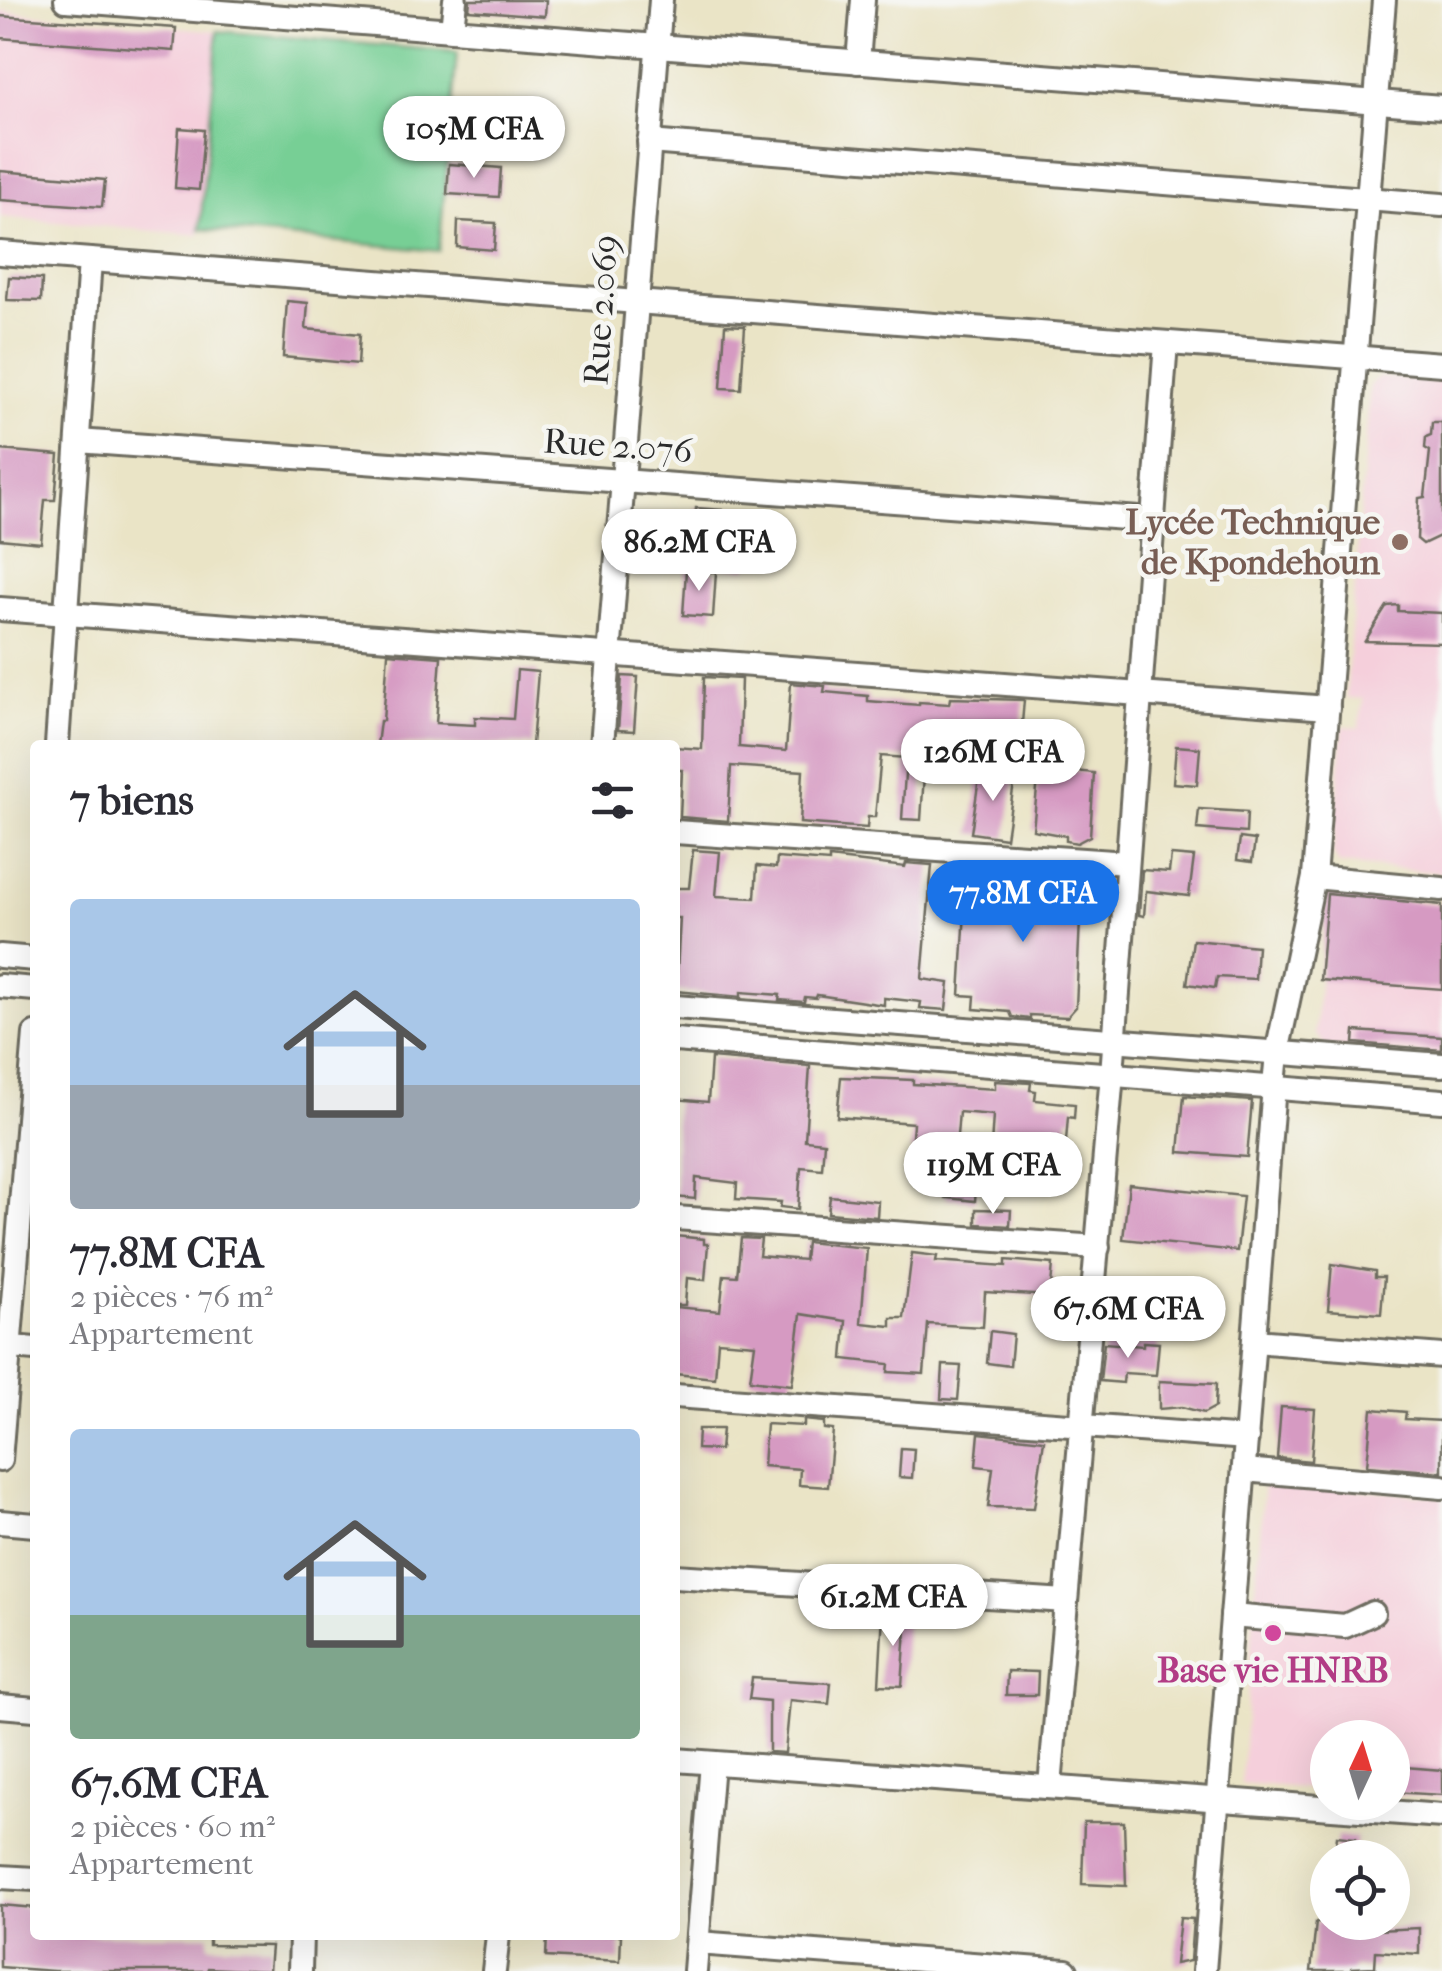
<!DOCTYPE html>
<html lang="fr">
<meta charset="utf-8">
<style>
:root{--surface:#fff;--page:#f7f7f7;--text:#2b2b33;--muted:#7c7c81;--accent:#1a73e8}
body{margin:0;font-family:"IM FELL French Canon",serif;background:var(--page);color:var(--text);height:100vh;display:flex;flex-direction:column;font-size:38px;white-space:nowrap}
*{box-sizing:border-box;margin:0}
p{font-size:32px;color:var(--muted)}
.icon{flex:none;width:55px;height:55px;fill:none;stroke:currentColor;stroke-width:2;stroke-linecap:round;stroke-linejoin:round}
.map{position:relative;flex:1;overflow:hidden}
.details{position:absolute;left:30px;top:740px;width:650px;height:1200px;display:flex;flex-direction:column;background:var(--surface);border-radius:10px;box-shadow:0 10px 40px #0002}
.details>*{flex:none}
.needle{width:65px;rotate:4deg}
.fabs{position:absolute;left:1310px;top:1720px;display:grid;gap:20px}
.fabs a{display:grid;place-items:center;width:100px;height:100px;border-radius:50%;background:var(--surface);box-shadow:0 10px 40px #0002;font-size:50px}
.price{position:absolute;translate:-50% -85px;padding:0 22px;border-radius:35px;background:#fff;color:#222;font-size:32px;line-height:65px;filter:drop-shadow(0 2px 5px #0008)}
.price::after{content:'';position:absolute;left:50%;top:60px;width:30px;height:22px;margin-left:-15px;background:inherit;clip-path:polygon(0 0,100% 0,50% 100%)}
.price.active{background:var(--accent);color:#fff}
ul{padding:0;list-style:none}
li{display:grid;align-content:center;gap:20px;height:530px;padding:0 40px}
li span{display:grid;place-items:center;height:310px;border-radius:10px;color:#555}
li>.icon{margin-inline-start:auto}
span .icon{width:180px;height:180px;fill:#fffc;stroke-width:1}
li b{font-size:42px}
h2{display:flex;justify-content:space-between;align-items:center;height:120px;padding:0 40px;font-size:42px}
.map>svg:first-child{display:block}
</style>
<div class="map">
<svg width="1442" height="1971" viewBox="0 0 1442 1971">
<rect width="100%" height="100%" fill="#f6f6f2"/>
<filter id="ink" filterUnits="userSpaceOnUse"><feTurbulence type="fractalNoise" baseFrequency=".01" numOctaves="2"/><feDisplacementMap in="SourceGraphic" scale="20" xChannelSelector="R" yChannelSelector="G"/><feConvolveMatrix kernelMatrix="1 2 1 2 8 2 1 2 1" color-interpolation-filters="sRGB"/></filter>
<filter id="wash" filterUnits="userSpaceOnUse"><feTurbulence type="fractalNoise" baseFrequency=".0048" numOctaves="4" result="noise"/><feDisplacementMap in="SourceGraphic" scale="40" xChannelSelector="R" yChannelSelector="G"/><feGaussianBlur stdDeviation="2.25" result="paint"/><feColorMatrix in="noise" values="0 0 0 0 0 0 0 0 0 0 0 0 0 0 0 0 0 1.4 0 .05"/><feComposite in="paint" operator="in"/></filter>
<g filter="url(#wash)">
<rect width="100%" height="100%" fill="#eae4c6"/>
<g fill="#f5cfdb">
<polygon points="0,11 218,31 199,235 0,217"/>
<polygon points="1378,377 1442,382 1442,873 1339,864 1333,853 1343,726 1359,728 1363,699 1346,698 1370,385"/>
<polygon points="1327,894 1442,903 1442,1056 1326,1047 1315,1033"/>
<polygon points="1264,1482 1442,1497 1442,1798 1393,1795 1392,1738 1328,1738 1327,1790 1241,1783"/>
</g>
<polygon fill="#77cf95" stroke="#517d60" stroke-width="2.5" points="218,31 457,52 439,251 200,229"/>
<g id="blocks">
<g fill="#d69ac2">
<polygon points="470,0 546,0 545,16 469,10"/>
<polygon points="0,16 176,28 174,51 0,38"/>
<polygon points="179,128 204,130 199,190 175,188"/>
<polygon points="449,164 501,168 499,197 447,194"/>
<polygon points="0,171 105,180 102,207 0,200"/>
<polygon points="458,221 496,223 494,250 457,247"/>
<polygon points="9,277 42,279 41,301 7,300"/>
<polygon points="287,301 308,303 306,329 360,334 358,364 283,357"/>
<polygon points="725,325 745,326 741,389 721,388"/>
<polygon points="1432,422 1442,422 1442,535 1423,544 1417,539 1419,498 1425,497 1430,451 1425,448 1426,437 1431,435"/>
<polygon points="0,450 59,455 55,500 45,500 41,543 0,539"/>
<polygon points="696,508 722,510 721,519 751,521 748,569 725,567 726,545 693,542"/>
<polygon points="686,570 716,572 713,617 683,615"/>
<polygon points="1398,605 1398,611 1442,613 1442,643 1365,641 1387,606"/>
<polygon points="388,653 441,657 436,723 475,725 475,717 513,719 517,670 538,672 532,745 377,745 380,721 383,721"/>
<polygon points="622,676 638,677 634,731 618,730"/>
<polygon points="704,677 741,679 739,747 786,751 791,683 825,686 824,692 868,696 868,701 919,705 919,702 949,704 950,698 1024,700 1021,735 986,733 983,764 925,759 921,820 902,819 906,758 881,756 875,817 868,817 867,828 800,823 803,771 731,766 728,821 680,817 682,770 675,770 675,747 702,749"/>
<polygon points="1043,727 1058,728 1055,769 1094,773 1090,836 1077,843 1066,841 1066,836 1033,830"/>
<polygon points="1176,746 1200,748 1197,785 1173,783"/>
<polygon points="980,771 1015,776 1006,838 971,833"/>
<polygon points="1199,809 1247,812 1246,833 1197,829"/>
<polygon points="1240,838 1255,840 1252,862 1237,860"/>
<polygon points="693,850 720,852 716,896 755,898 757,866 776,868 777,858 829,862 829,858 905,867 906,863 932,865 922,979 949,983 946,1010 920,1008 921,1002 884,998 884,1005 817,995 816,998 805,997 804,1002 779,1000 780,995 741,992 741,997 676,991 680,918 675,918 675,888 689,888"/>
<polygon points="1171,855 1194,857 1189,896 1146,891 1144,916 1139,915 1142,870 1169,872"/>
<polygon points="1045,872 1082,875 1076,1007 1067,1017 1030,1015 1030,1019 1012,1017 1010,1012 974,1009 975,996 960,995 967,877 1044,883"/>
<polygon points="1327,894 1442,905 1442,989 1320,980"/>
<polygon points="1193,940 1257,946 1255,979 1217,977 1215,988 1187,984"/>
<polygon points="1355,1031 1442,1037 1442,1050 1354,1043"/>
<polygon points="711,1058 810,1066 805,1140 824,1142 822,1169 801,1167 798,1209 780,1207 781,1202 736,1199 737,1183 696,1178 695,1199 675,1197 675,1099 708,1102"/>
<polygon points="841,1077 913,1080 913,1084 995,1089 995,1081 1031,1083 1030,1090 1036,1091 1035,1100 1075,1104 1074,1118 1068,1117 1066,1141 1058,1140 1053,1190 1019,1187 1021,1164 990,1162 993,1115 959,1112 956,1147 979,1149 975,1201 946,1198 949,1154 911,1151 913,1123 837,1117"/>
<polygon points="1184,1096 1252,1101 1247,1157 1179,1152"/>
<polygon points="1129,1184 1243,1196 1237,1251 1123,1239"/>
<polygon points="830,1196 878,1201 877,1217 828,1213"/>
<polygon points="976,1209 1011,1210 1010,1226 976,1224"/>
<polygon points="675,1236 704,1239 704,1244 708,1244 705,1280 687,1278 685,1305 675,1305"/>
<polygon points="741,1238 761,1239 759,1256 804,1260 806,1242 867,1248 861,1323 891,1326 891,1318 904,1318 912,1253 937,1256 936,1261 1006,1266 1006,1260 1053,1264 1050,1296 985,1292 983,1327 928,1324 924,1374 888,1372 889,1364 843,1359 846,1321 801,1314 792,1385 750,1380 755,1344 718,1341 715,1378 675,1374 675,1307 720,1311 724,1275 737,1276"/>
<polygon points="1332,1264 1375,1271 1375,1277 1384,1277 1381,1314 1328,1310"/>
<polygon points="990,1331 1013,1334 1010,1366 987,1363"/>
<polygon points="1143,1342 1159,1343 1156,1375 1124,1373 1123,1383 1100,1381 1104,1343 1143,1346"/>
<polygon points="943,1365 961,1366 958,1400 941,1399"/>
<polygon points="1159,1381 1216,1384 1215,1407 1204,1413 1182,1407 1159,1409"/>
<polygon points="1281,1407 1315,1409 1311,1461 1277,1458"/>
<polygon points="1372,1409 1406,1412 1405,1419 1442,1421 1442,1472 1367,1466"/>
<polygon points="804,1420 824,1422 824,1429 833,1430 828,1487 799,1485 800,1469 763,1466 766,1424 804,1426"/>
<polygon points="698,1429 722,1429 720,1450 697,1449"/>
<polygon points="979,1433 1044,1440 1034,1508 988,1507 993,1468 976,1466"/>
<polygon points="901,1448 914,1449 912,1478 899,1477"/>
<polygon points="883,1613 907,1615 902,1686 879,1685"/>
<polygon points="1007,1671 1038,1672 1037,1695 1006,1695"/>
<polygon points="752,1678 831,1683 829,1704 790,1700 785,1753 769,1752 769,1701 749,1699"/>
<polygon points="1392,1766 1442,1770 1442,1795 1392,1792"/>
<polygon points="1084,1822 1124,1822 1126,1886 1082,1884"/>
<polygon points="1337,1836 1356,1838 1355,1858 1335,1858"/>
<polygon points="0,1905 35,1908 33,1935 209,1935 209,1945 271,1946 269,1971 208,1968 207,1971 54,1971 0,1967"/>
<polygon points="1180,1918 1193,1919 1190,1961 1175,1964"/>
<polygon points="1316,1922 1378,1922 1378,1930 1419,1928 1419,1954 1376,1951 1375,1967 1352,1968 1352,1971 1311,1971"/>
<polygon points="547,1935 621,1935 620,1961 546,1957"/>
</g>
</g>
</g>
<g filter="url(#ink)">
<use href="#blocks" fill-opacity="0" stroke="#6e6c61" stroke-width="2.5"/>
<g fill="none" stroke-linecap="round" stroke-linejoin="round">
<defs>
<g id="minor">
<polyline points="66,0 1442,107"/>
<polyline points="452,30 455,0"/>
<polyline points="858,62 863,0"/>
<polyline points="649,142 1442,205"/>
<polyline points="0,253 1442,364"/>
<polyline points="78,441 1153,520"/>
<polyline points="0,609 1328,708"/>
<polyline points="57,745 90,260"/>
<polyline points="602,745 661,0"/>
<polyline points="675,832 1127,863"/>
<polyline points="1314,877 1442,889"/>
<polyline points="0,956 35,959"/>
<polyline points="0,986 35,989"/>
<polyline points="675,1007 1442,1065"/>
<polyline points="675,1040 1442,1101"/>
<polyline points="675,1218 1098,1247"/>
<polyline points="1254,1341 1442,1356"/>
<polyline points="0,1346 35,1349"/>
<polyline points="675,1396 1247,1438"/>
<polyline points="0,1460 35,1034"/>
<polyline points="1244,1470 1442,1487"/>
<polyline points="0,1522 35,1525"/>
<polyline points="675,1576 1066,1601"/>
<polyline points="1232,1616 1345,1626 1373,1613"/>
<polyline points="0,1706 35,1709"/>
<polyline points="675,1760 1442,1816"/>
<polyline points="1050,1786 1112,1074 1166,343"/>
<polyline points="0,1877 35,1879"/>
<polyline points="698,1943 1066,1971"/>
<polyline points="300,1971 301,1935"/>
<polyline points="494,1971 498,1935"/>
<polyline points="695,1971 712,1763"/>
<polyline points="1204,1971 1274,1086 1277,1053 1314,877 1384,0"/>
</g>
</defs>
<use href="#minor" stroke="#6e6c61" stroke-width="28"/>
<use href="#minor" stroke="#fff" stroke-width="22"/>
</g>
</g>
<circle fill="#8d6e63" stroke="#f6f6f2" stroke-width="4" cx="1400" cy="542" r="10"/>
<circle fill="#d1479c" stroke="#f6f6f2" stroke-width="4" cx="1273" cy="1633" r="10"/>
<g text-anchor="middle" dominant-baseline="central" stroke-width="9" stroke-linejoin="round" paint-order="stroke">
<g font-size="35" fill="#2b2b2b" stroke="#f6f6f2">
<text transform="translate(601 310) rotate(-86)">Rue 2.069</text>
<text transform="translate(618 446) rotate(4)">Rue 2.076</text>
</g>
<g font-size="35" font-weight="bold" fill="#785e54" stroke="#f6f6f2" text-anchor="end">
<text x="1380" y="522">Lycée Technique<tspan x="1380" dy="40">de Kpondehoun</tspan></text>
</g>
<g font-size="35" font-weight="bold" fill="#b23c85" stroke="#f6f6f2">
<text x="1273" y="1670">Base vie HNRB</text>
</g>
</g>
</svg>
<div class="fabs">
<a><svg class="needle" viewBox="-14 -14 28 28"><path d="M0-13l5 13h-10z" fill="#e53935"/><path d="M0 13l5-13h-10z" fill="#7c7c81"/></svg></a>
<a><svg class="icon" aria-label="locate" viewBox="0 0 24 24"><circle cx="12" cy="12" r="6"/><path d="M12 2v4M12 18v4M2 12h4M18 12h4"/></svg></a>
</div>
<b class="price" style="left:474px;top:181px">105M CFA</b>
<b class="price" style="left:699px;top:594px">86.2M CFA</b>
<b class="price" style="left:993px;top:804px">126M CFA</b>
<b class="price active" style="left:1023px;top:945px">77.8M CFA</b>
<b class="price" style="left:993px;top:1217px">119M CFA</b>
<b class="price" style="left:1128px;top:1361px">67.6M CFA</b>
<b class="price" style="left:893px;top:1649px">61.2M CFA</b>
<section class="details">
<h2>7 biens<svg class="icon" aria-label="filters" viewBox="0 0 24 24"><path d="M4 7h16M4 17h16"/><circle cx="9" cy="7" r="2"/><circle cx="15" cy="17" r="2"/></svg></h2>
<ul>
<li><span style="background:linear-gradient(#a9c7e8 60%,#9aa5b1 0)"><svg class="icon" aria-label="home" viewBox="0 0 24 24"><path d="M3 11l9-7 9 7M6 9v11h12V9"/></svg></span><div><b>77.8M CFA</b><p>2 pièces · 76 m²</p><p>Appartement</p></div></li>
<li><span style="background:linear-gradient(#a9c7e8 60%,#7fa58c 0)"><svg class="icon" aria-label="home" viewBox="0 0 24 24"><path d="M3 11l9-7 9 7M6 9v11h12V9"/></svg></span><div><b>67.6M CFA</b><p>2 pièces · 60 m²</p><p>Appartement</p></div></li>
</ul>
</section>
</div>
